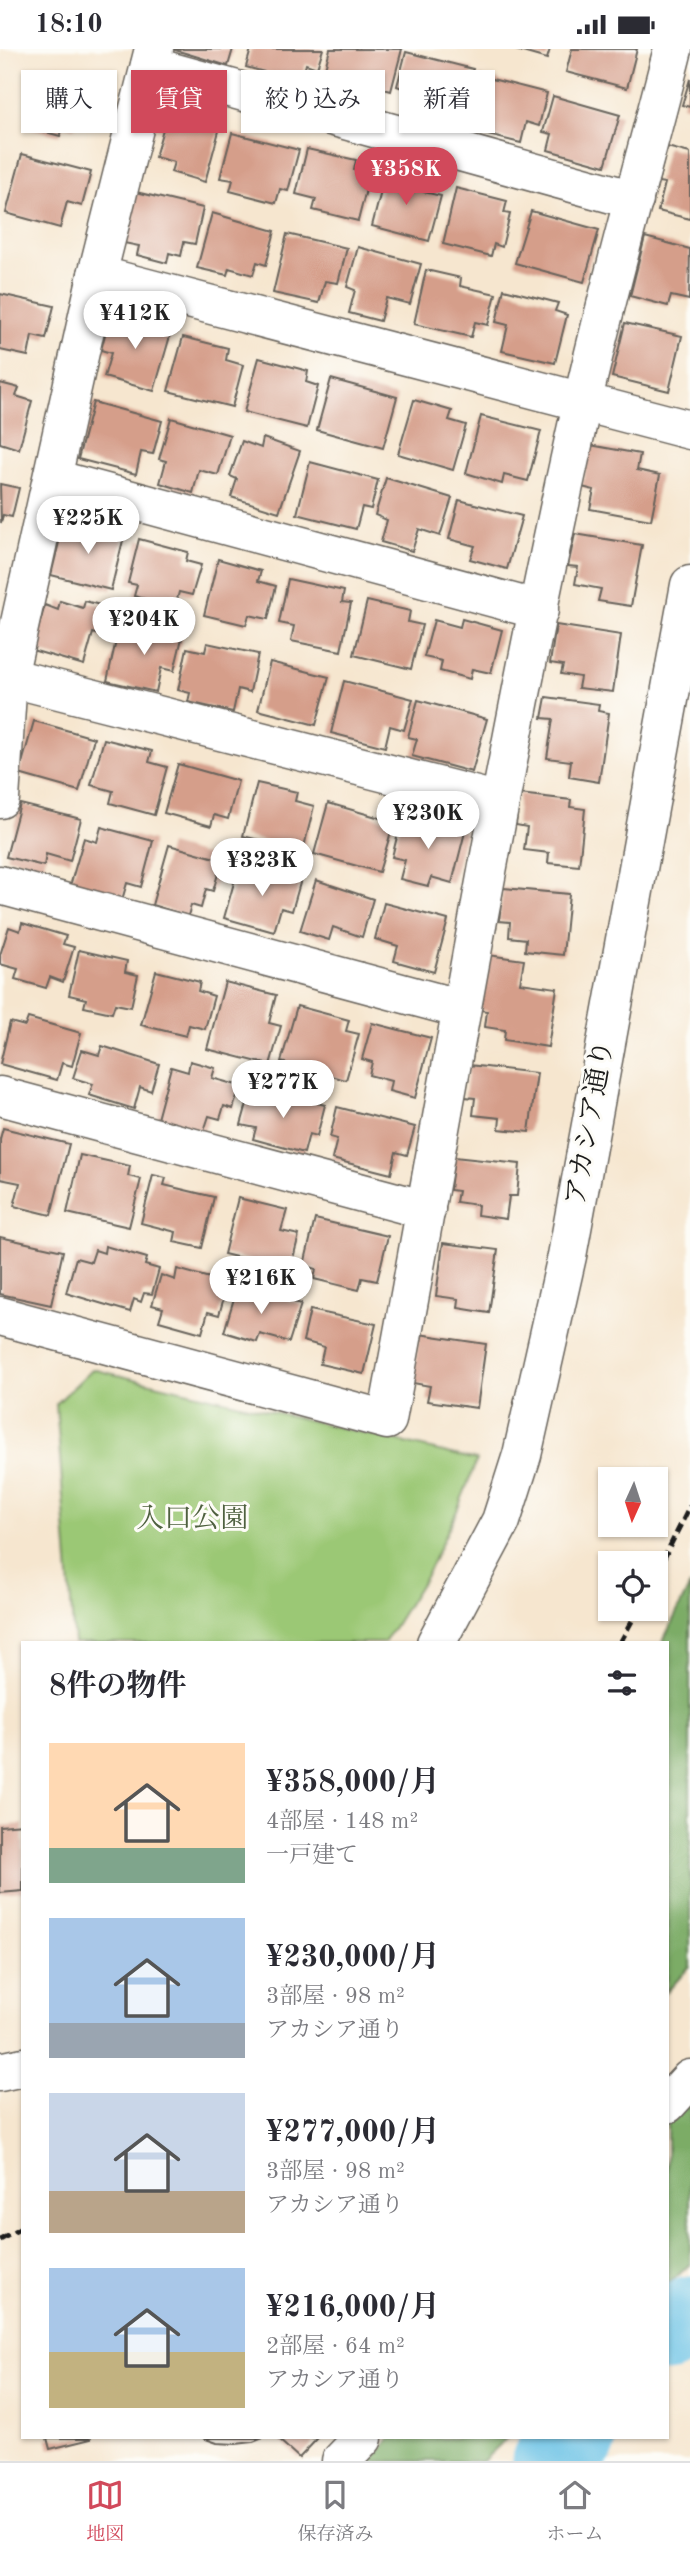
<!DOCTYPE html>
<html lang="ja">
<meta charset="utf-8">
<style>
:root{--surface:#fff;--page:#f2f2f3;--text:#2b2b33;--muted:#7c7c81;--line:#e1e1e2;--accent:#d1495b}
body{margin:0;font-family:"Old Standard TT","Noto Serif JP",serif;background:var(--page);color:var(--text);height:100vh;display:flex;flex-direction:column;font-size:26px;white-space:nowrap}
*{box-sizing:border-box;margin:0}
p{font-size:23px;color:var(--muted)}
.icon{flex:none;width:38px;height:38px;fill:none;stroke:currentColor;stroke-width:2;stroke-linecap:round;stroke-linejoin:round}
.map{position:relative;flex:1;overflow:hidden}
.panel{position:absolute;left:21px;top:1592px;width:648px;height:798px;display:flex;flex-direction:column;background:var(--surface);border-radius:0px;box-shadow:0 2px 5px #0004}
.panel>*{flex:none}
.banner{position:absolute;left:21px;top:21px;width:649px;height:63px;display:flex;gap:14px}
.needle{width:46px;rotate:183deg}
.controls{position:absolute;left:598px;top:1418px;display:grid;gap:14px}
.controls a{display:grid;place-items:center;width:70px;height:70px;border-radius:0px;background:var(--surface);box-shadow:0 2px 5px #0004;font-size:35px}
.price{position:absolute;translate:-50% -60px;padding:0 16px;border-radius:24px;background:#fff;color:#222;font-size:23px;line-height:46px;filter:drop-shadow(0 2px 4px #0008)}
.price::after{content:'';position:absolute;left:50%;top:42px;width:21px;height:16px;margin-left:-10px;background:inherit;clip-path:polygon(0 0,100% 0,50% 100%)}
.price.current{background:var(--accent);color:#fff}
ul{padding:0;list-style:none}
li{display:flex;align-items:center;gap:21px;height:175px;padding:0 28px}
li span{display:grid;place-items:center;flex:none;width:196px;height:140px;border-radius:0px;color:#555}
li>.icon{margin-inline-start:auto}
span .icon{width:84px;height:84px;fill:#fffc;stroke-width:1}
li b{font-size:30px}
h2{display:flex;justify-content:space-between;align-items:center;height:84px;padding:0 28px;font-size:30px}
.tag{padding:0 24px;border-radius:0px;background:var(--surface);box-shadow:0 2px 5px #0004;font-size:24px;line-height:63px}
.tag.current{background:var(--accent);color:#fff}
.status{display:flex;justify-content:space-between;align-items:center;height:49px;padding:0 35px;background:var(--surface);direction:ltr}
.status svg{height:19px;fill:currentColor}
.tab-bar{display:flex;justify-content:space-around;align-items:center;height:98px;border-top:2px solid var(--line);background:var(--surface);font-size:19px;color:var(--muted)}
.tab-bar a{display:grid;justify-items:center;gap:4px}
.tab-bar .current{color:var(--accent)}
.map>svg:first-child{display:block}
</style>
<div class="status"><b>18:10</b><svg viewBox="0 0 49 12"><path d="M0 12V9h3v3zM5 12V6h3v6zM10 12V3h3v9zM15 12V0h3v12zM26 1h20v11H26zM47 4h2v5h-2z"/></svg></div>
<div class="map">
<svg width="690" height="2412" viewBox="0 0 690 2412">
<rect width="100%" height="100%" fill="#fdfcf7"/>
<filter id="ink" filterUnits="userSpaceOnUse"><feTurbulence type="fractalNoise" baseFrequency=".0143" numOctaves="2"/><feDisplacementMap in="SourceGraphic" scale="14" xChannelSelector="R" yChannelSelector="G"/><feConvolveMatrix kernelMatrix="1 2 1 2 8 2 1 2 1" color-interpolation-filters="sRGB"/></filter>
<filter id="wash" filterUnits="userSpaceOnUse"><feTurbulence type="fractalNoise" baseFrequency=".00686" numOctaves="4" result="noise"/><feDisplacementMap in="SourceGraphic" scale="28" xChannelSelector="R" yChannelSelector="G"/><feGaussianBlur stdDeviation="1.57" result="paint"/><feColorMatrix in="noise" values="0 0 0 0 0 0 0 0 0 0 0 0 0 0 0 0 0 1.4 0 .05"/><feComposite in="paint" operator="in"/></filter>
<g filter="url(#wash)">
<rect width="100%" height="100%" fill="#f6e6cf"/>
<polygon fill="#9bc875" stroke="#5c7248" stroke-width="2" points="92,1320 477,1411 456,1464 428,1523 384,1594 74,1594 56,1355"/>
<g fill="#7cac66" stroke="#4c6441" stroke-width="2">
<polygon points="690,1536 690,1917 667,1943 667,1594 662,1594"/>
<polygon points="690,2052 690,2215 667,2237 667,2075"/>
<polygon points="390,2389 507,2389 483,2412 372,2412"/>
</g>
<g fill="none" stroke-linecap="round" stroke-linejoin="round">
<g stroke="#67c1e5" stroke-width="75">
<polyline points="667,2286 678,2273 690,2265"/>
<polyline points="549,2412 572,2397 580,2389"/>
</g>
</g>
<g id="blocks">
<g fill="#d59e8a">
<polygon points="172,0 233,0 228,17"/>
<polygon points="251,0 323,0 317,19 306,15 301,33 246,18"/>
<polygon points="330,0 402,0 391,42 377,38 370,60 318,46"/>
<polygon points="512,0 550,0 547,10"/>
<polygon points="572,0 637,0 627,39 566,23"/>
<polygon points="406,3 473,20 463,58 450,55 447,69 421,62 423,53 408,50 411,42 397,37"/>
<polygon points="57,21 113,36 102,74 77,67 74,79 63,76 60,87 28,78 31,66 26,65 36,26 55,31"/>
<polygon points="480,27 547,44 539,77 526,73 521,94 467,81"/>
<polygon points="690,30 690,58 682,56"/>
<polygon points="553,47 620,66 605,117 548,101 552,85 543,83"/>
<polygon points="159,54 222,71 205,133 171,123 174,113 155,108 163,80 153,78"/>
<polygon points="232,84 299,101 288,142 280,140 276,154 230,142 233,131 220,129"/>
<polygon points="667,98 690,104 690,170 658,162 665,134 658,133"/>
<polygon points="307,100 356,111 354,121 370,125 358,172 313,161 316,150 296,145"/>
<polygon points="22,105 91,123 82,157 67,153 60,179 6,164"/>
<polygon points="386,123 427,134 424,143 441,147 429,192 372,177"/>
<polygon points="456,139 507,152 504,164 510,165 502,198 494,195 491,207 443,195"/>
<polygon points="136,143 203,159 195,195 184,193 181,207 169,204 167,214 137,206 139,197 124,194"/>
<polygon points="531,162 599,181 584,233 515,214"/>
<polygon points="212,164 275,182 266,216 257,213 253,226 229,219 227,226 197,219"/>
<polygon points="287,185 347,199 338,234 325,232 319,254 273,244"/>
<polygon points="645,188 690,200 689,251 671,247 668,257 630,247"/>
<polygon points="358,198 421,215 410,255 386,249 380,272 349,264 355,241 347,238"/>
<polygon points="426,221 461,229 460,237 496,245 488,276 475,273 471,288 414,275"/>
<polygon points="504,240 558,254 555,262 567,266 555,314 502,302 508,276 496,273"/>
<polygon points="0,245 54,257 46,290 32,287 28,307 0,301"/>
<polygon points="111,263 172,280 154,342 104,328 111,304 101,301"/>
<polygon points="625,274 682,287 669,342 612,328"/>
<polygon points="183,288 228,299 226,311 243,316 232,358 168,342"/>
<polygon points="259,309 308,322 306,333 318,337 307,379 244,363"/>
<polygon points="331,330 397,348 383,399 317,381"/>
<polygon points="0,334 19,339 16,347 32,352 19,400 0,394"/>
<polygon points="414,351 452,362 449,371 466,376 453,421 398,405"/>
<polygon points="93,353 162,372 153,405 141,403 136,425 78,410"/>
<polygon points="481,367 541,382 528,432 504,426 502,435 466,424"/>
<polygon points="171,369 230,386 218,426 199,421 193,444 160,434 166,412 159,410"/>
<polygon points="263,389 300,402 279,463 231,448 237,430 230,427 242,392 261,399"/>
<polygon points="590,396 640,405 637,421 660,426 651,471 590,460 594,441 582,438"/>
<polygon points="310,413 378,431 371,460 362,458 356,480 297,465"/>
<polygon points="386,429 452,449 440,487 419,480 412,502 381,493 387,471 375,466"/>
<polygon points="0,435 19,439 12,468 3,466 1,474"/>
<polygon points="459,451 522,467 507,520 470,510 475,497 449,490"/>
<polygon points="64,473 124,487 111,541 51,526"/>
<polygon points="575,485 642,496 631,557 598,552 601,540 575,535 578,518 568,517"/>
<polygon points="139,490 188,503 186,512 201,516 192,546 179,543 175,558 134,547 137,536 128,534"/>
<polygon points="218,510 261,522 258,532 276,537 268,570 249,566 246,576 204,566"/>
<polygon points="288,530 344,542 342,553 351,554 341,602 291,592 294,577 279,574"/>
<polygon points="60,552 83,559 85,552 115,560 107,588 93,584 84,616 32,601 45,556 58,561"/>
<polygon points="367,552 410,562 408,573 422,576 411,620 354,606"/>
<polygon points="462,570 502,581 491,624 472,620 470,630 440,622 442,612 424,608 434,571 460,578"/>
<polygon points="132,573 183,585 174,622 161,619 156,643 107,632 117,587 129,589"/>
<polygon points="556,576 621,586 613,643 578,639 580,628 561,625 563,616 550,614"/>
<polygon points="207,594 258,605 250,643 238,640 233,663 188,653 190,644 178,641 187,599 205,603"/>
<polygon points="270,613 329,628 316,676 258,661"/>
<polygon points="344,632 413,650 404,681 390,677 385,698 331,684"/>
<polygon points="546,648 599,655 598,662 609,664 599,733 569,728 571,712 547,709 553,670 542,669"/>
<polygon points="418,651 487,670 472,723 412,707 417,690 408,688"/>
<polygon points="34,672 94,689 79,742 19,725"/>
<polygon points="104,690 152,702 149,713 167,718 154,766 110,754 113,742 91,736"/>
<polygon points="178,715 238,732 228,770 214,766 211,777 164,764"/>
<polygon points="257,734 297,743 295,752 314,757 303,802 243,787"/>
<polygon points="519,745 571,751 570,758 585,760 579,817 548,814 549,804 524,801 527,778 516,776"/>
<polygon points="328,754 394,773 379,823 314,805"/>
<polygon points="20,755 81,770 70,812 46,805 44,817 6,808"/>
<polygon points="402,768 465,783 452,834 431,828 428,837 400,830 405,811 392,808"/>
<polygon points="101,778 153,792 141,838 127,834 122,851 70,837 84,789 97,793"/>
<polygon points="169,796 222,811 213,842 206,840 201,859 191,856 188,867 152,856"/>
<polygon points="248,819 277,827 279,820 302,827 292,862 281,859 274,883 224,869 237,823 246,826"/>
<polygon points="316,831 373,850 362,888 333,878 329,891 300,882"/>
<polygon points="503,839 569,845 563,906 525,902 526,890 509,888 510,873 499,872"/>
<polygon points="384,854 448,871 434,923 394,912 398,897 375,890"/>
<polygon points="22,874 66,887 63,895 74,898 63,933 50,928 46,939 15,930 18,920 0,915 0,906 9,878 20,882"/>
<polygon points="79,901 127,912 125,923 138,926 131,958 115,955 112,964 84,958 86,950 69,946"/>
<polygon points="488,906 524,911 520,934 557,939 548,998 504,991 505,981 485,978 487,962 480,961"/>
<polygon points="156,922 200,933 198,942 214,947 205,980 189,976 186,987 141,976"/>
<polygon points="225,933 276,946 269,974 281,977 270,1016 207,1000"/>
<polygon points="297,957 349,971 346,982 359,985 346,1031 281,1013"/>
<polygon points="28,969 81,984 72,1017 62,1014 57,1031 0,1015 10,973 25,977"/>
<polygon points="372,974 431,989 415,1049 389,1042 391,1032 369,1026 372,1013 362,1010"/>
<polygon points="102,997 159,1015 151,1042 140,1038 134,1060 89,1046 93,1035 73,1029 82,1001 99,1006"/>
<polygon points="190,1012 215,1019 212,1029 240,1037 233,1060 224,1057 220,1070 209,1067 204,1082 157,1070 171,1018 188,1023"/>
<polygon points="469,1016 537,1024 529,1083 499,1080 500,1069 473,1066 475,1049 465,1048"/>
<polygon points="267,1041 325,1056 317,1087 309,1085 304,1104 253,1090 256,1079 241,1076 250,1044 265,1048"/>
<polygon points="337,1058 415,1078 407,1106 396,1103 391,1125 332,1110 337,1090 330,1088"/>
<polygon points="3,1079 69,1095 51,1166 14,1157 20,1134 0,1130 0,1090"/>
<polygon points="80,1106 130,1117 128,1127 141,1130 129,1178 67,1164"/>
<polygon points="454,1108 520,1115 517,1147 509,1147 506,1170 477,1166 478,1156 456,1153 458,1142 450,1141"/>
<polygon points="153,1126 166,1129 164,1136 214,1148 202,1199 174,1193 176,1183 141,1174"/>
<polygon points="238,1149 287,1161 281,1182 299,1186 290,1221 224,1205"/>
<polygon points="315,1170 388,1187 377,1232 362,1229 359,1241 314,1230 316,1220 304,1216"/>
<polygon points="0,1188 63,1202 51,1256 0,1245"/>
<polygon points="443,1194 498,1201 489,1264 458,1259 459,1250 436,1247"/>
<polygon points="105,1197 147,1209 145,1216 159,1220 152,1245 144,1244 141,1253 134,1250 130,1263 66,1244 76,1209 91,1213 95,1201 104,1204"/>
<polygon points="177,1220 228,1234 219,1266 208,1263 202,1284 159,1272 163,1259 152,1256 161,1226 175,1231"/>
<polygon points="238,1236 301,1255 289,1293 260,1285 257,1293 224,1283"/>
<polygon points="310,1261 376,1275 364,1325 320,1315 324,1298 303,1292"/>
<polygon points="419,1285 486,1295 477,1359 427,1352 430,1337 413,1334"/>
<polygon points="23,1775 23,1842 0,1844 0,1777"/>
<polygon points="47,2389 91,2389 91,2390 50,2400"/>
<polygon points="203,2389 263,2389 253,2393 236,2395 217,2394"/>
<polygon points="277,2389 318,2389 299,2409"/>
</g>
</g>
</g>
<g filter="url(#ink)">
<use href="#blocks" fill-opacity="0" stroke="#68635b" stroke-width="2"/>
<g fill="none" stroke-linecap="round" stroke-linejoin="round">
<defs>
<g id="minor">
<polyline points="150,17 634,151"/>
<polyline points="97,226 690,381"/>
<polyline points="54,430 539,561"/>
<polyline points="8,628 500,753"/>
<polyline points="0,750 8,628 97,226 154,0"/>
<polyline points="0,836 461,960"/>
<polyline points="0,1047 426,1161"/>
<path d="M0,1267L387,1371C450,1032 506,691 582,355C609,236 643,118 673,0"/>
<polyline points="436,1594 501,1472 522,1406 567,1207 690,536"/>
<polyline points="0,2023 23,2018"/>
<polyline points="667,2055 690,2030"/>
<polyline points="341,2412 363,2389"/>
</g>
</defs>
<use href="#minor" stroke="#68635b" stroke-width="41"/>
<use href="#minor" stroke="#fff" stroke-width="38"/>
<g stroke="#1c1c1c" stroke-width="5" stroke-dasharray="10 5" stroke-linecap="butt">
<polyline points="656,1525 690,1457"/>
<polyline points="620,1594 639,1559"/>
<polyline points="0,2191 23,2178"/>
</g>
</g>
</g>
<g text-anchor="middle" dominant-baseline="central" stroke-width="6" stroke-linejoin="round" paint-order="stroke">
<g font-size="28" fill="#1c1c1c" stroke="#fdfcf7">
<text transform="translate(591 1074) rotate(-80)">アカシア通り</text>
</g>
<g font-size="28" fill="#4f6140" stroke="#fdfcf7">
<text x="192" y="1471">入口公園</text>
</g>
</g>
</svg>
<div class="controls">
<a><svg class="needle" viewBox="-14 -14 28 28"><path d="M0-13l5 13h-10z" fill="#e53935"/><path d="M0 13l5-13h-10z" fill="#7c7c81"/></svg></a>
<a><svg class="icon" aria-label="locate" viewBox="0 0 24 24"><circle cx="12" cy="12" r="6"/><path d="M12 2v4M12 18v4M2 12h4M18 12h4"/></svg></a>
</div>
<b class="price current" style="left:406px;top:158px">¥358K</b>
<b class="price" style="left:135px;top:302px">¥412K</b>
<b class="price" style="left:88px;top:507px">¥225K</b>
<b class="price" style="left:144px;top:608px">¥204K</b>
<b class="price" style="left:428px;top:802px">¥230K</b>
<b class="price" style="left:262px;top:849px">¥323K</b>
<b class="price" style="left:283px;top:1071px">¥277K</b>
<b class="price" style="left:261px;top:1267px">¥216K</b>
<div class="banner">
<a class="tag">購入</a>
<a class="tag current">賃貸</a>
<a class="tag">絞り込み</a>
<a class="tag">新着</a>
</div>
<section class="panel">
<h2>8件の物件<svg class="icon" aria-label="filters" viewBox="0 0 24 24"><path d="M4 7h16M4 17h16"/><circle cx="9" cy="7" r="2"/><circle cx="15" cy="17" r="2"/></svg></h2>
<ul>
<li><span style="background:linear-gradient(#ffd9b3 75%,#7fa58c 0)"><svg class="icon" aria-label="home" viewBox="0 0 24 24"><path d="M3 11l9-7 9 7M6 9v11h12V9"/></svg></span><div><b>¥358,000/月</b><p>4部屋 · 148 m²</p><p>一戸建て</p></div></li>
<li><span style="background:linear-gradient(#a9c7e8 75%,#9aa5b1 0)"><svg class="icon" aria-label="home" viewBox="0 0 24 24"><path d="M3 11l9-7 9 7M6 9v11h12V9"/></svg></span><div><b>¥230,000/月</b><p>3部屋 · 98 m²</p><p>アカシア通り</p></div></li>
<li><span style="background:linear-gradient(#c9d6e8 70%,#b9a48a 0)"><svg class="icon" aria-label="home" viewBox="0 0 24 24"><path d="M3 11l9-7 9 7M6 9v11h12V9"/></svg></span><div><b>¥277,000/月</b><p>3部屋 · 98 m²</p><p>アカシア通り</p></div></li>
<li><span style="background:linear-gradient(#a9c7e8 60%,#c2b280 0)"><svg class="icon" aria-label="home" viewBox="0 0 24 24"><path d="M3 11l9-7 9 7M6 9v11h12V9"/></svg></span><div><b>¥216,000/月</b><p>2部屋 · 64 m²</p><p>アカシア通り</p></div></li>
</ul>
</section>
</div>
<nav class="tab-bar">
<a class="current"><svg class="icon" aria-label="map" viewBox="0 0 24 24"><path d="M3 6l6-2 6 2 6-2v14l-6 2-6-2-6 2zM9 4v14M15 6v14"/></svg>地図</a>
<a><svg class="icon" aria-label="saved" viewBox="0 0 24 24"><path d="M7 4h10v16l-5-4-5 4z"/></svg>保存済み</a>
<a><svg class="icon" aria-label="home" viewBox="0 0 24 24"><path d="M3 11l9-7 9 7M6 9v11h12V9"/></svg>ホーム</a>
</nav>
